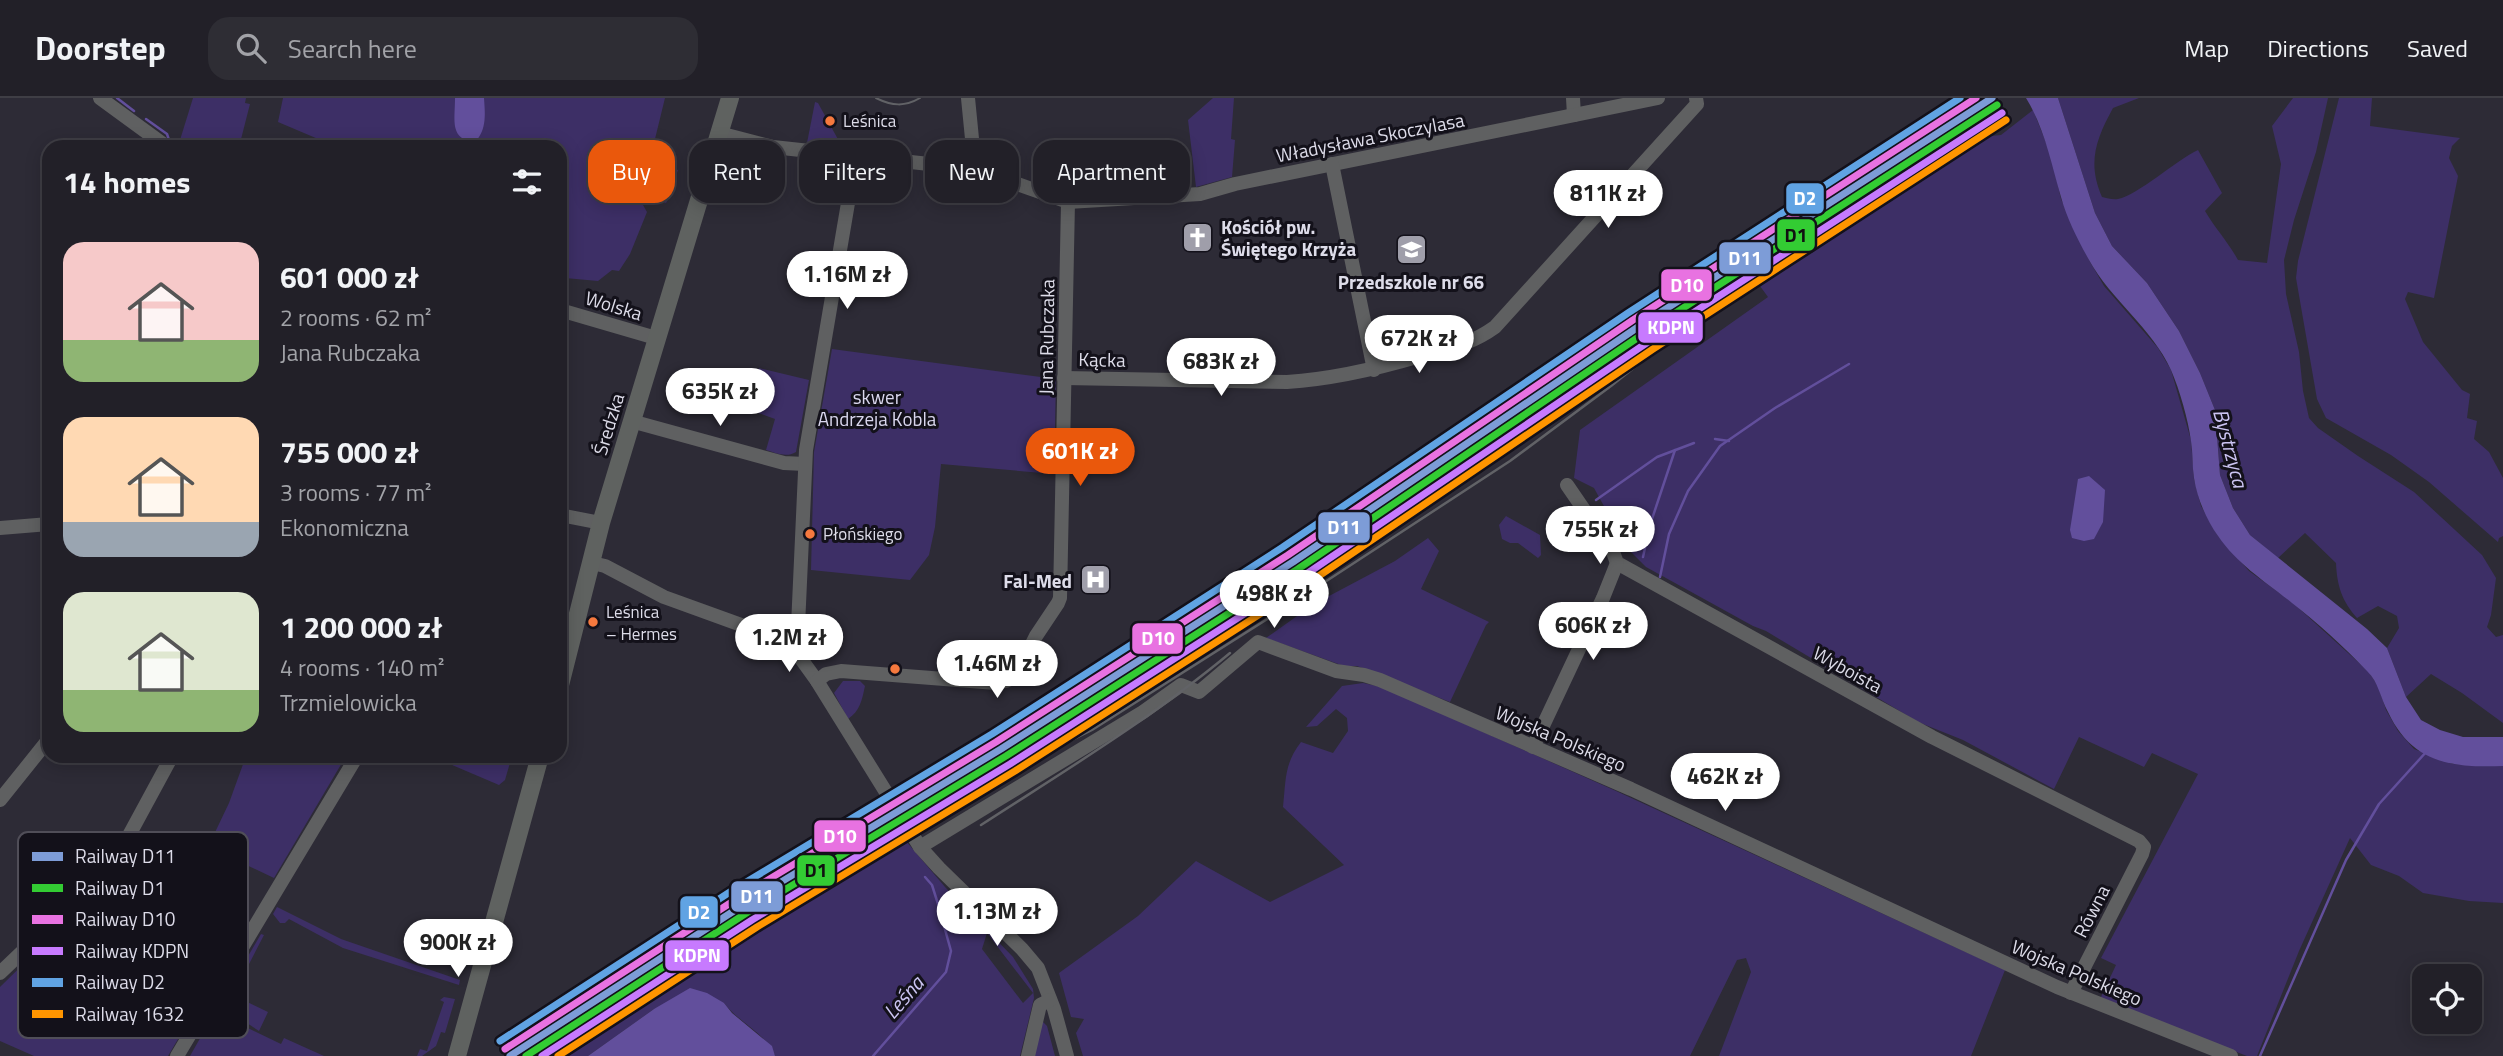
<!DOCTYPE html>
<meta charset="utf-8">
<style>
:root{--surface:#222028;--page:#2e2d34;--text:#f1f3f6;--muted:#a2a3a8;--line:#3f3e45;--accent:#ea580c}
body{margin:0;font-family:"Titillium Web",sans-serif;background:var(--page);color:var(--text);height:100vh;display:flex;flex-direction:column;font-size:26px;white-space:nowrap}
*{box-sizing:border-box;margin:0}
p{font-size:23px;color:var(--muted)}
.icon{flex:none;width:38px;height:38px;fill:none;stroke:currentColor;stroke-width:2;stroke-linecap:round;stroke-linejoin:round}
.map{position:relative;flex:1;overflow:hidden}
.sheet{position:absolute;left:42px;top:42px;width:525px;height:623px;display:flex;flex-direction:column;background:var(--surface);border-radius:21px;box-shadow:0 4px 18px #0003,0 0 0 2px var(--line)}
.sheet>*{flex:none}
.top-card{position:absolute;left:588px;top:42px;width:665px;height:63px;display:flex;gap:14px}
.buttons{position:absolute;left:2412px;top:866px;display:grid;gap:14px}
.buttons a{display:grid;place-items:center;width:70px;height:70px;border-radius:14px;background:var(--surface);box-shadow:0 4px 18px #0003,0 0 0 2px var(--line);font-size:35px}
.price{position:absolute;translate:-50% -60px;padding:0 16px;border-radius:24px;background:#fff;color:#222;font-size:23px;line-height:46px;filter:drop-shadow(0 2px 4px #0008)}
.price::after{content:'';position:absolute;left:50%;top:42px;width:21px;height:16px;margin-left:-10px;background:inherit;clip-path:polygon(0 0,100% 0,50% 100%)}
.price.current{background:var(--accent);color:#fff}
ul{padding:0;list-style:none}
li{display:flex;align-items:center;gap:21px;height:175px;padding:0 21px}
li span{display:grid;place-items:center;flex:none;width:196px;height:140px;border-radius:21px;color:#555}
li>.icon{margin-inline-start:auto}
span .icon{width:84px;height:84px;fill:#fffc;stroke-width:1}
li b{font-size:30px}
h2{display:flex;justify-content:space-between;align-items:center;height:84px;padding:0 21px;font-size:30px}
.tag{padding:0 24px;border-radius:21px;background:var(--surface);box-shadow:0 4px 18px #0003,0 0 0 2px var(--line);font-size:24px;line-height:63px}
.tag.current{background:var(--accent);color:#fff}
header{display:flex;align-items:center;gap:42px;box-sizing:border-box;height:98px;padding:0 35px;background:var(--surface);border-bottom:2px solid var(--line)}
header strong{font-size:33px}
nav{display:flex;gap:38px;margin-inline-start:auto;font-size:24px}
.search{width:490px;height:63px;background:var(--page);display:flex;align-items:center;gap:18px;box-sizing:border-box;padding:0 24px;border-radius:21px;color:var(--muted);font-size:26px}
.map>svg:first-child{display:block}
</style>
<header>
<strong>Doorstep</strong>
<div class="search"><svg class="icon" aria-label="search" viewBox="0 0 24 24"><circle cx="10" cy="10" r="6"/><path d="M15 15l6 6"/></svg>Search here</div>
<nav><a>Map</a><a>Directions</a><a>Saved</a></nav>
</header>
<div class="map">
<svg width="2503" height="958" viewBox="0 0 2503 958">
<rect width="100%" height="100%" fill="#2d2b36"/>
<g fill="#3d2f66" fill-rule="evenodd">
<polygon points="193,0 246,0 245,5 250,6 239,49 191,49 180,42"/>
<polygon points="283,0 665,0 654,45 655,63 664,66 653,98 646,102 643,107 647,114 630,156 619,173 612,172 598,183 565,180 560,190 560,49 337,49 278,24"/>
<polygon points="1213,0 1234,0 1231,41 1235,42 1232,79 1196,89 1188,22"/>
<path d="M2058,0H2139L2113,10C2096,41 2087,65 2102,99C2107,100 2113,102 2118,101C2138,97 2175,63 2198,52L2222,95L2205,113C2215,130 2228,144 2238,162L2267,165L2281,66L2272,28L2293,0H2328L2316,54L2294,122L2284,162L2286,196L2299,254L2303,293L2309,320L2318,330L2358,358L2414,394L2482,457L2496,480L2491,517L2487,529L2496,539L2503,537V625L2462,595L2431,576L2406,599L2387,550L2399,530L2397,518L2378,508L2357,520C2342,503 2337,488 2336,465L2305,435L2278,460L2250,437L2233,410L2220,377L2215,312L2200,275L2179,233L2147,185L2112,148L2095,115Z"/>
<polygon points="2339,0 2372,0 2370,28 2460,40 2452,48 2449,60 2458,78 2434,200 2408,194 2405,201 2423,244 2462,292 2470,296 2467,320 2477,323 2474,341 2489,354 2503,380 2503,438 2499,440 2498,444 2429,384 2391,357 2326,320 2317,301 2296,180 2298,163"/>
<polygon points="815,4 818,5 840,45 837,49 807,45"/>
<polygon points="2033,12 2051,57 2061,101 2089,162 2104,188 2158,250 2171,272 2191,342 2194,381 2201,408 2218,438 2249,473 2293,505 2369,574 2379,590 2386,612 2398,633 2414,651 2453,666 2503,668 2503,805 2469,803 2423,795 2399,778 2371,767 2350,740 2299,853 2257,958 2247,958 2100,901 2116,867 2101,860 2198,676 2152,655 2144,669 2079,639 2054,691 1963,642 1918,624 1766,533 1753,528 1646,469 1627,450 1594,390 1574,380 1580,332 1768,199 1757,184 1851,125 1929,60 1961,41 2001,37"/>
<polygon points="666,68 678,72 675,81 666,88 665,93 669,99 666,105 655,101"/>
<polygon points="832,251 1056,281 1054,376 941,366 935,429 929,457 910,482 811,472 814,354"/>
<path d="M759,270L809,282L796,354C786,360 776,355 766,352L775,321L747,311Z"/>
<polygon points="1506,418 1540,437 1541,457 1538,460 1518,445 1510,445 1502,441 1499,427"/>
<polygon points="1428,440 1439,453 1421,491 1489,524 1486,527 1450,604 1357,568 1344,568 1266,540 1314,506 1395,463"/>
<path d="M843,583H860L865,588C862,602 860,613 848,621L834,595Z"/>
<path d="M1363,585L1382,589L1616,693L2005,872L1971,958H1719L1751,874L1746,860L1737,862L1690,958H1083L1076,935L1084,921L1071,919L1059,875L1138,818L1196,763L1270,804L1344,767L1283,709C1286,682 1284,666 1301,644L1333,655L1348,633L1347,620L1336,611L1317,628L1306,629L1342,588Z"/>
<polygon points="246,658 346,658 274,780 208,749 229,705"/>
<polygon points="431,658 512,658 505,682 499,687"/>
<path d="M900,736L945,789L1013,859L1033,891L1034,900L1020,958H775C767,936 738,924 724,905L654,911L588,958H531L621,900L625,903L678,870L738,838L785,805ZM987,835L1033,895L1023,905L982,851Z"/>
<polygon points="277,809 341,841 460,882 459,887 343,850 289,821 285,825 280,825 273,816"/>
<polygon points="261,836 264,837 233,897 268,914 259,933 226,911 223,901"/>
<polygon points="52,838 194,902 197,909 168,958 34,958 0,943 0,889"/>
<polygon points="444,899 455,901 445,935 441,934 436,948 422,958 417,958 420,951 427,953 444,904 440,902"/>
<polygon points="215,914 281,946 284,940 324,958 190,958"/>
<polygon points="1041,922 1047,928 1055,958 1032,958"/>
</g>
<g fill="#624f9c">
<path d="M455,0H484C485,15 487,31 476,43C449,43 455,22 455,0Z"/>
<path d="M2026,0H2058L2095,115L2112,148L2147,185L2179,233L2200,275L2215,312L2220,377L2233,410L2250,437L2367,531L2387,550L2406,599L2421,622L2440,632L2463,639H2503V668C2451,670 2412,665 2388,614C2380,599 2379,585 2367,573C2344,549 2318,525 2292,505C2266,484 2238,467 2218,438C2206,421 2197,400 2194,380C2192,368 2193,355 2191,343C2188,321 2180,293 2171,272C2152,230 2111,202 2089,162C2078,142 2067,121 2061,99C2051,65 2045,31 2026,0Z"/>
<polygon points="2089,378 2105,392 2103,424 2094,441 2084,443 2072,440 2070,432 2078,381"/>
<polygon points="690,890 707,895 724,905 732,915 772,948 775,958 588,958 654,911"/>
</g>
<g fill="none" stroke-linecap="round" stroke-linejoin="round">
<g stroke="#624f9c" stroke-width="2.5">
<polyline points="117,0 134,13"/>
<polyline points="146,21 167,36 169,42"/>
<polyline points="1715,341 1729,343"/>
<polyline points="1596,402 1657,359 1694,345"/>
<polyline points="1643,459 1650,427 1675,352"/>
<polyline points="1660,479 1669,436 1688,393 1720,348 1775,310 1849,266"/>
<polyline points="925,779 932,787 938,806"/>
<polyline points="873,958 946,874 951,853 941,817"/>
<polyline points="2260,958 2346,762 2379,706 2427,653"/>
</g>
<g stroke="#5f6061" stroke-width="14">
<polyline points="100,0 167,49"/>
<polyline points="968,0 975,71"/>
<polyline points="1573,0 1574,17"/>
<polyline points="719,35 773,49 975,71 1068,104 1200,96 1235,86 1658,0"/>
<polyline points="1332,66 1374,272"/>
<polyline points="560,212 656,240"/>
<path d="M1064,280L1287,284C1333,281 1376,271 1420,258C1449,250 1470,247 1495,229L1697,6L1696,0"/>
<polyline points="631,323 784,365 805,366"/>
<polyline points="1567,387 1613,454 1617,465 1932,639 2139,743 2144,749 2142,756 2071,895"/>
<polyline points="560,417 601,425"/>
<polyline points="0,430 49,426"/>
<polyline points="592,465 605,468 664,499 766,536 791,547 817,583 920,749 939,770 1022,851 1038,870 1054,911 1067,958"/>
<polyline points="791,547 798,528 806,352 856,58"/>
<polyline points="817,583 826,576 841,573 996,585 1006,583 1016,578 1036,538 1058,505 1060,500 1068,104"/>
<polyline points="1533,649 1603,500 1617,465"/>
<polyline points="0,702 49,641"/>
<polyline points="920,749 1143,614 1181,587 1199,594 1258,544 1336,573 1364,577 1380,582 1631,691 2057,889 2231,958"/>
<polyline points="48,829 210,904"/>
<polyline points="0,875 108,772 120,754 172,658"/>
<polyline points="177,958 357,658"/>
<polyline points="1028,958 1040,907 1050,902"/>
</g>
<g stroke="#5f6260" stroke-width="18">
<polyline points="560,587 601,425 730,0"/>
<polyline points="457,958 540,658"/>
</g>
<path stroke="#616266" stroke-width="2" d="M876,0C892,8 905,9 920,0"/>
<g stroke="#616266" stroke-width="2.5">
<polyline points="1641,218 1724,165"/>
<polyline points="921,717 1092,632 1305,497 1510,363 1611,288 1704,214 1868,107"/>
<path d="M981,727C1066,672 1152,620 1230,555"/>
<polyline points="628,899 710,846"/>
<polyline points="560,917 643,863"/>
</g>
<defs>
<polyline id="rail-1" points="510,958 743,807 1001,651 1293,464 1638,229 1992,0"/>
<polyline id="rail-2" points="526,958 748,814 1006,658 1298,471 1643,236 1997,7"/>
<polyline id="rail-3" points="505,951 738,800 996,644 1288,457 1633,222 1976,0"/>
<polyline id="rail-4" points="542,958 752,822 1010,666 1302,479 1648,244 2002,15"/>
<polyline id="rail-5" points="500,943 733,792 992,636 1283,449 1628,215 1960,0"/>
<polyline id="rail-6" points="558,958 757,829 1015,673 1307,486 1653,251 2006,22"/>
</defs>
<use href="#rail-1" stroke="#13111a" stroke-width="12"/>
<use href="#rail-2" stroke="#13111a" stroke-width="12"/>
<use href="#rail-3" stroke="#13111a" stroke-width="12"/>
<use href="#rail-4" stroke="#13111a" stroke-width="12"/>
<use href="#rail-5" stroke="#13111a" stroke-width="12"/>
<use href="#rail-6" stroke="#13111a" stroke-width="12"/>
<use href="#rail-1" stroke="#7d9cd7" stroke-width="7"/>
<use href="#rail-2" stroke="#3c3" stroke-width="7"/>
<use href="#rail-3" stroke="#e872e1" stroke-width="7"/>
<use href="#rail-4" stroke="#c77afe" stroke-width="7"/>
<use href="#rail-5" stroke="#60a3e3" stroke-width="7"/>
<use href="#rail-6" stroke="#ff9500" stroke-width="7"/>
</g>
<defs>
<symbol id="church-square" viewBox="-11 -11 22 22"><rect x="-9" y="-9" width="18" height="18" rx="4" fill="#9f9eaa" stroke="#13111a"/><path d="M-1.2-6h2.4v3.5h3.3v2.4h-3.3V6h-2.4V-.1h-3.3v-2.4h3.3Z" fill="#fff"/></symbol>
<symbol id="school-square" viewBox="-11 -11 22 22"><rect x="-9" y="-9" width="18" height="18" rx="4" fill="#9f9eaa" stroke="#13111a"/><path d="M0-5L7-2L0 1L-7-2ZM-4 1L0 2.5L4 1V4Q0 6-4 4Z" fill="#fff"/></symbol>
<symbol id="hospital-square" viewBox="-11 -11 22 22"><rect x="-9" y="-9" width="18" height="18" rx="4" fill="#9f9eaa" stroke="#13111a"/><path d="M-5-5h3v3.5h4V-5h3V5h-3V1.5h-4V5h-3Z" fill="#fff"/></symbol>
</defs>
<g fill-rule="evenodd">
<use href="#church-square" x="1180" y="122" width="35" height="35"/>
<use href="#school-square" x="1394" y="134" width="35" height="35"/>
<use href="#hospital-square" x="1078" y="464" width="35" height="35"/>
</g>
<g fill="#f6793e" stroke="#13111a" stroke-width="2.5">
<circle cx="830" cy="23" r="6"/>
<circle cx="810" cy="436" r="6"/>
<circle cx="593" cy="524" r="6"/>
<circle cx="895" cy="571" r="6"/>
</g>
<g text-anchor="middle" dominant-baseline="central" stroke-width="6" stroke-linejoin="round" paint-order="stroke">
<g font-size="17" fill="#dddce9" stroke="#13111a" text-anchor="start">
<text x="843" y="23">Leśnica</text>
<text x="823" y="436">Płońskiego</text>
<text x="606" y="514">Leśnica<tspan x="606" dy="22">– Hermes</tspan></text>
</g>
<g font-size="19" fill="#dddce9" stroke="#13111a">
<text transform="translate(1370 39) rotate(-11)">Władysława Skoczylasa</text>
<text transform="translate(614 207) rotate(17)">Wolska</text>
<text transform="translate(1046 239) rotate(-89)">Jana Rubczaka</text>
<text transform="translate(1102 261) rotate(1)">Kącka</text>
<text transform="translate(608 326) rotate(-73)">Średzka</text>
<text transform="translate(1848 571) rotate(29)">Wyboista</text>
<text transform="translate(1561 640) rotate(23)">Wojska Polskiego</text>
<text transform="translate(2091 813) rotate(-63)">Równa</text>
<text transform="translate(2077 874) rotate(23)">Wojska Polskiego</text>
</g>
<g font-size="19" font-weight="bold" fill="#dddce9" stroke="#13111a" text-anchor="start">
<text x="1221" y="128">Kościół pw.<tspan x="1221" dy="22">Świętego Krzyża</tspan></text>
<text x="1411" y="183" text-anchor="middle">Przedszkole nr 66</text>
<text x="1072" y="482" text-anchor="end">Fal-Med</text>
</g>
<g font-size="19" fill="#dad7ee" stroke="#13111a">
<text x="877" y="298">skwer<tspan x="877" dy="22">Andrzeja Kobla</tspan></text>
</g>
<g font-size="21" font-style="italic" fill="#cbc4f2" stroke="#13111a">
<text transform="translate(2231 350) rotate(75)">Bystrzyca</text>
<text transform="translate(903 899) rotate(-49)">Leśna</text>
</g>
</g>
<rect x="18" y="734" width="230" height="206" rx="10" fill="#13111a" stroke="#504e58" stroke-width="2"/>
<rect x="32" y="754" width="31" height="9" fill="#7d9cd7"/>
<rect x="32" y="786" width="31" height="8" fill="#3c3"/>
<rect x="32" y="817" width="31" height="9" fill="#e872e1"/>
<rect x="32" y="849" width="31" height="8" fill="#c77afe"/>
<rect x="32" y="880" width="31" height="9" fill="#60a3e3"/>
<rect x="32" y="912" width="31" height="8" fill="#ff9500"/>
<g font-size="19" fill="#dddce9">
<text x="75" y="765">Railway D11</text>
<text x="75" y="797">Railway D1</text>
<text x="75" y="828">Railway D10</text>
<text x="75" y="860">Railway KDPN</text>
<text x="75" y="891">Railway D2</text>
<text x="75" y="923">Railway 1632</text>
</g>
<g stroke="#13111a" stroke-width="2.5">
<rect x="1785" y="84" width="40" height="33" rx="7" fill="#60a3e3"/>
<rect x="1776" y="120" width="40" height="34" rx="7" fill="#3c3"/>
<rect x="1718" y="143" width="54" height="34" rx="7" fill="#7d9cd7"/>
<rect x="1660" y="170" width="53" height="34" rx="7" fill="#e872e1"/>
<rect x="1637" y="213" width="67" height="33" rx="7" fill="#c77afe"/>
<rect x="1317" y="413" width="54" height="33" rx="7" fill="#7d9cd7"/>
<rect x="1131" y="524" width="53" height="33" rx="7" fill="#e872e1"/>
<rect x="813" y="721" width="54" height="34" rx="7" fill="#e872e1"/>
<rect x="796" y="756" width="40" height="33" rx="7" fill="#3c3"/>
<rect x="730" y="782" width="54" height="33" rx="7" fill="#7d9cd7"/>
<rect x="679" y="797" width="40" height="34" rx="7" fill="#60a3e3"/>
<rect x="664" y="841" width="66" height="33" rx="7" fill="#c77afe"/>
</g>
<g font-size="19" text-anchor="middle" font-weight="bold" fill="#fff">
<text x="1805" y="107">D2</text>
<text x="1745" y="167">D11</text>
<text x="1687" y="194">D10</text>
<text x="1671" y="236">KDPN</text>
<text x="1344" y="436">D11</text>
<text x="1158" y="547">D10</text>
<text x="840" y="745">D10</text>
<text x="757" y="805">D11</text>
<text x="699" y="821">D2</text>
<text x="697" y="864">KDPN</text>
</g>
<g font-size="19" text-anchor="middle" font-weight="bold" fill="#111">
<text x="1796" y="144">D1</text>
<text x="816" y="779">D1</text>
</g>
</svg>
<div class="buttons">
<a><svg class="icon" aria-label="locate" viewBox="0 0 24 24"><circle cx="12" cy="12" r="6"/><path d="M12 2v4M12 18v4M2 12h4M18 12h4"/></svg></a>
</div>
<b class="price" style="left:1608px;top:132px">811K zł</b>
<b class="price" style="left:847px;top:213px">1.16M zł</b>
<b class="price" style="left:1419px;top:277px">672K zł</b>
<b class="price" style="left:1221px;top:300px">683K zł</b>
<b class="price" style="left:720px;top:330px">635K zł</b>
<b class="price current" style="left:1080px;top:390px">601K zł</b>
<b class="price" style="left:1600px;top:468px">755K zł</b>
<b class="price" style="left:1274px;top:532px">498K zł</b>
<b class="price" style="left:1593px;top:564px">606K zł</b>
<b class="price" style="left:789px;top:576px">1.2M zł</b>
<b class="price" style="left:997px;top:602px">1.46M zł</b>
<b class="price" style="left:1725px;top:715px">462K zł</b>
<b class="price" style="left:997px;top:850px">1.13M zł</b>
<b class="price" style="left:458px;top:881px">900K zł</b>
<div class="top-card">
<a class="tag current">Buy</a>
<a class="tag">Rent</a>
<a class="tag">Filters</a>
<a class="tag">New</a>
<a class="tag">Apartment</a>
</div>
<section class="sheet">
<h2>14 homes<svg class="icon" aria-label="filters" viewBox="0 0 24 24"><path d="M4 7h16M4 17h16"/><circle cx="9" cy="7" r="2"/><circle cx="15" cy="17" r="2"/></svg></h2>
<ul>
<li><span style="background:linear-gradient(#f6c9c9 70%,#8fb573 0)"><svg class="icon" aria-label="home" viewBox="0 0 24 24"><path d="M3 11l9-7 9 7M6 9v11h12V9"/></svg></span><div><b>601 000 zł</b><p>2 rooms · 62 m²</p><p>Jana Rubczaka</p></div></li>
<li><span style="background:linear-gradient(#ffd9b3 75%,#9aa5b1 0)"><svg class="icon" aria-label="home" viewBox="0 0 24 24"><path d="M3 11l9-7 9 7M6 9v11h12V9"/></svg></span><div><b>755 000 zł</b><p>3 rooms · 77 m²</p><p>Ekonomiczna</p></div></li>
<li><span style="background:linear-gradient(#dfe7d0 70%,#8fb573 0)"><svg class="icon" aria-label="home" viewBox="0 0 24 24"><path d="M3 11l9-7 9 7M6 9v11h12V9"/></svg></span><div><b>1 200 000 zł</b><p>4 rooms · 140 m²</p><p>Trzmielowicka</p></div></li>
</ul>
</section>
</div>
